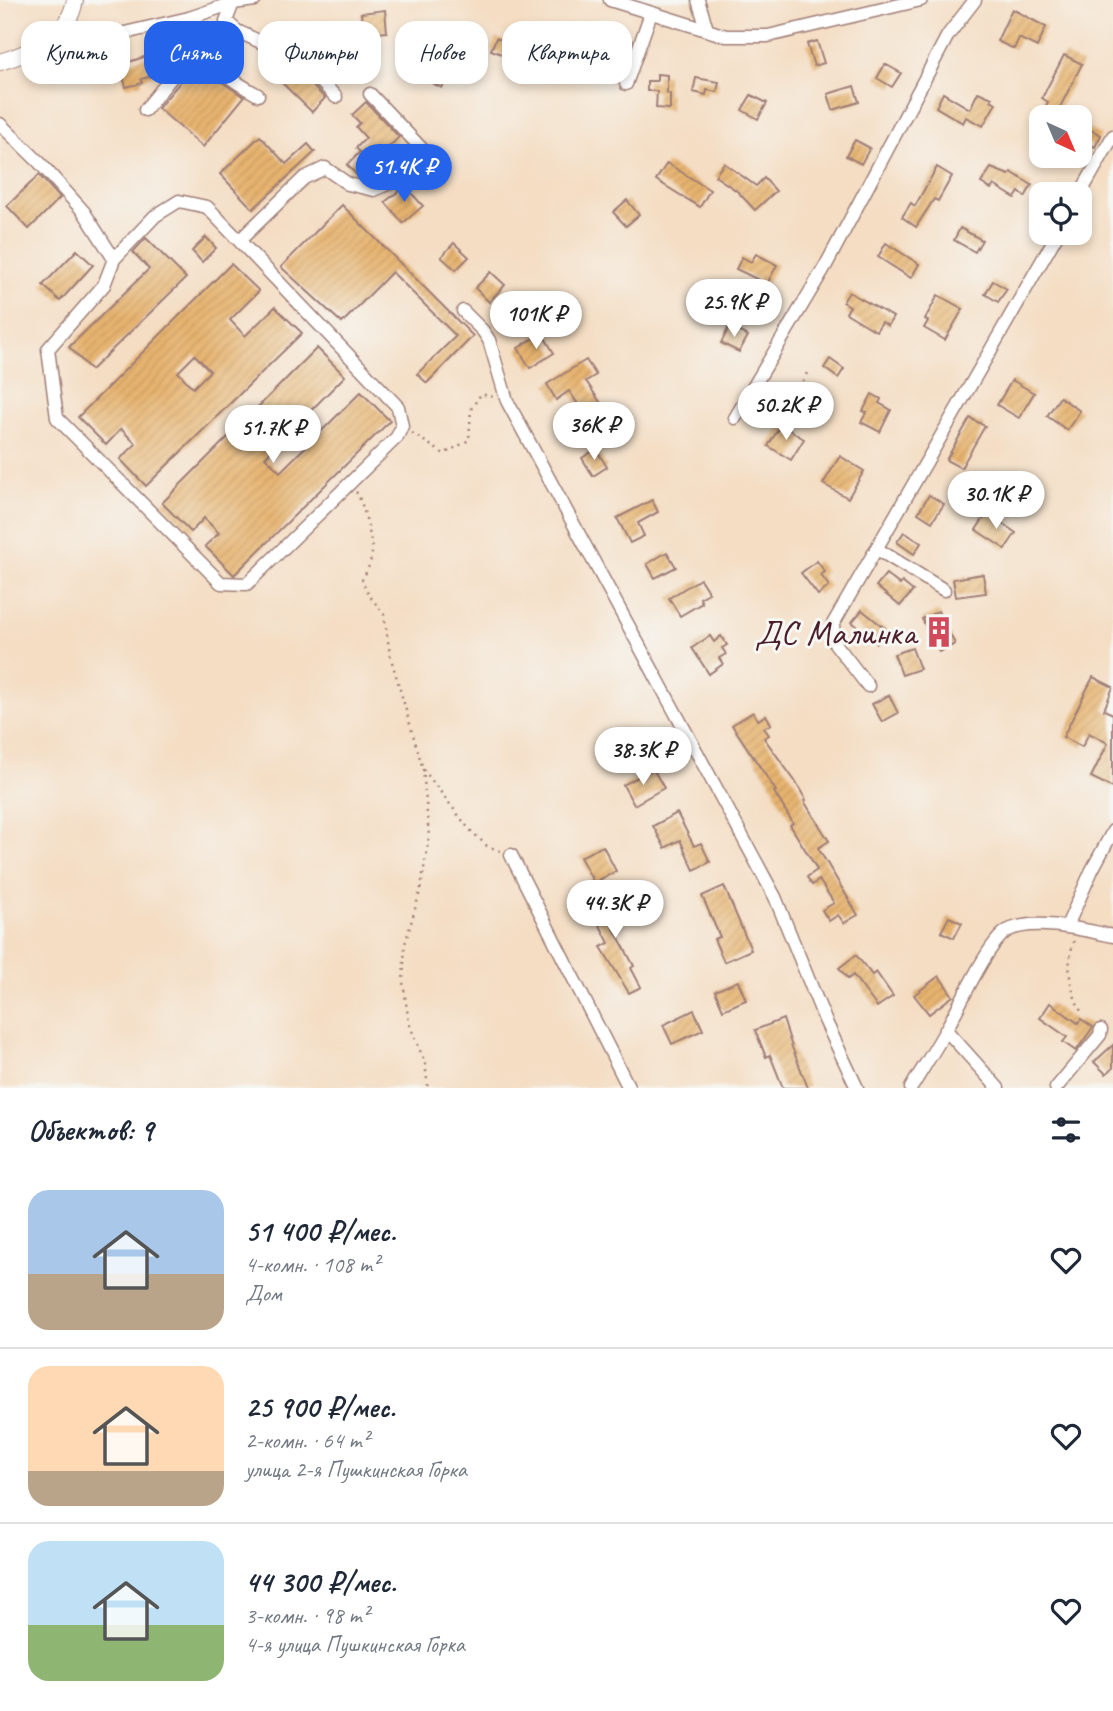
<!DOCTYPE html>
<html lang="ru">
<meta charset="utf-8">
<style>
:root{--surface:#fff;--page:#f2f2f3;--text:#1f2937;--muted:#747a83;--line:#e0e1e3;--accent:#2563eb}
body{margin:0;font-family:Caveat,sans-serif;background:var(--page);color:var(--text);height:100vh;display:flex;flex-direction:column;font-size:26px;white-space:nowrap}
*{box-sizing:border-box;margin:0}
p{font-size:23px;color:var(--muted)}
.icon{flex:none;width:38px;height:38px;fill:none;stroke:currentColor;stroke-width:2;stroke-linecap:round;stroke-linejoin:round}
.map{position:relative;height:1088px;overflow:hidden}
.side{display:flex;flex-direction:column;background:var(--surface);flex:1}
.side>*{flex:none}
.hud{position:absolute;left:21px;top:21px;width:700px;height:63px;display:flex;gap:14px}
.needle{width:46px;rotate:136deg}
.tools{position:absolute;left:1029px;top:105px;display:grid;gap:14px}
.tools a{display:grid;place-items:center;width:63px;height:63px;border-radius:14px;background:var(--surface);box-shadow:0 4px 10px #0003;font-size:35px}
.price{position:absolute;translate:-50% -60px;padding:0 16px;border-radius:24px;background:#fff;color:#222;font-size:23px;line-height:46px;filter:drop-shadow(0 2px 4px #0008)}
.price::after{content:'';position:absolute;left:50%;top:42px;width:21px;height:16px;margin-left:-10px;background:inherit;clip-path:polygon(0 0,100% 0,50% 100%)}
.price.on{background:var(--accent);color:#fff}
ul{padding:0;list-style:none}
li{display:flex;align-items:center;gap:21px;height:175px;padding:0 28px}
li+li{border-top:2px solid var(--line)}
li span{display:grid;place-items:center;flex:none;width:196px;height:140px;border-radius:21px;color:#555}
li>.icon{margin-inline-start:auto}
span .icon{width:84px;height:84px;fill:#fffc;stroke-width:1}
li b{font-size:30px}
h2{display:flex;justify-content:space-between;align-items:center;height:84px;padding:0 28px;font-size:30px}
.tag{padding:0 24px;border-radius:21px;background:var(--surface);box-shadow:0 4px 10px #0003;font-size:24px;line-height:63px}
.tag.on{background:var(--accent);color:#fff}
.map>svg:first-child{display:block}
</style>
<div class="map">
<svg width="1113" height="1088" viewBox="0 0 1113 1088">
<defs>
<pattern id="building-hatch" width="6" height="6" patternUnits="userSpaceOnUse" patternTransform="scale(1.75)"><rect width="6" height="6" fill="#e7b46f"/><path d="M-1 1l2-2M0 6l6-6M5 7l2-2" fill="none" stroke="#c89a60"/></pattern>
</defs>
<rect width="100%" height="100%" fill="#f6f6f2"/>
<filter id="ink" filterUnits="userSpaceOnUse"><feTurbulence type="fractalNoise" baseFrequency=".0143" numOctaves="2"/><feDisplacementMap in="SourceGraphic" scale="14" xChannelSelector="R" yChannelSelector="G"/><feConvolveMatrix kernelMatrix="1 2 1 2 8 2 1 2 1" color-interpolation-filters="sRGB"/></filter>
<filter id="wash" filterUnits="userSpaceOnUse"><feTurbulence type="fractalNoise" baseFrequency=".00686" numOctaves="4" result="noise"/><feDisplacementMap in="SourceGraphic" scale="28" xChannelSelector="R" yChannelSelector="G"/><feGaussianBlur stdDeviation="1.57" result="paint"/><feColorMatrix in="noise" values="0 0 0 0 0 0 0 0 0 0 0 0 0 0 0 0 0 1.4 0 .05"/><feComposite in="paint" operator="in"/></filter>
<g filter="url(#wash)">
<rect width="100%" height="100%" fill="#f4ddc3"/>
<g id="blocks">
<g fill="url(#building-hatch)" fill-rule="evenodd">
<polygon points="1012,9 1046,27 1037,47 1019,38 1014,49 997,41"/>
<polygon points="385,10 387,32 363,35 361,13"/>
<polygon points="496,38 509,42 504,55 491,50"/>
<polygon points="412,41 455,61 442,88 399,67"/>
<polygon points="817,41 824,63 814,66 807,44"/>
<polygon points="577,46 592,67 580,75 566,53"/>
<polygon points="162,51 167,69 164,73 141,79 142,83 126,87 120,65"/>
<polygon points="1064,55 1082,64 1055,117 1040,117 1048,102 1042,98"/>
<polygon points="198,61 219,80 244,97 203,147 158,108"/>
<polygon points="885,64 901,73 892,87 877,78"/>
<polygon points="292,66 325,98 312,112 279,80"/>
<polygon points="657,74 667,75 667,93 670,94 670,109 656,108 657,91 647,91 647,81 657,81"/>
<polygon points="696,78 719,82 717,92 707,90 706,95 693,92"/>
<polygon points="854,86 859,102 833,110 828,94"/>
<polygon points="978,92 992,98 991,100 996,103 983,126 966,117 963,123 936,107 943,93 970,109"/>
<polygon points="751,95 767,103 758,119 742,110"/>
<polygon points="366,102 399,137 359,177 347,165 360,152 356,148 366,138 356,127 360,123 352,115"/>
<polygon points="1087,128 1101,135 1095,147 1081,139"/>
<polygon points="260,136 286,164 308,144 315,152 253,209 220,174"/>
<polygon points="855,140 870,148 861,164 846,156"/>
<polygon points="667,163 710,190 700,207 656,180"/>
<polygon points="724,163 756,186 764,178 776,191 755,210 737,191 715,176"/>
<polygon points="937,167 952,176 938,201 934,199 916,227 902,217 911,203 915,206"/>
<polygon points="991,168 1009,175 1011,172 1032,185 1025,197 1019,192 1015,198 994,185 991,189 981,183"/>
<polygon points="39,175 60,198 29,229 7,206"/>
<polygon points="405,186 423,206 403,223 385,202"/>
<polygon points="627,200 639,215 626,226 613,212"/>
<polygon points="342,205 473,336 427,383 417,374 456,336 392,272 342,323 281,267"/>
<polygon points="960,228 982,240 975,252 954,240"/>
<polygon points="206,237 216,248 202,262 192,251"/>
<polygon points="146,238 186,278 91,370 69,347 149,269 133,252"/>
<polygon points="454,243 469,257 456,270 441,257"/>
<polygon points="886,243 919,264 911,278 878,257"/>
<polygon points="77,250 93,265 60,301 43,285"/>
<polygon points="756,254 777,265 767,284 736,269 742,257 751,262"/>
<path d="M231,264L259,291L230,320L245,336L275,307L302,333L146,486L120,459L136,444L121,429L106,445L78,417ZM195,355L210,371L193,388L178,372Z"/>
<polygon points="491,272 505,285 489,302 475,288"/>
<polygon points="993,281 1007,289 998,302 985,294"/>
<polygon points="849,292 893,317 888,326 882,322 876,331 846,313 850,306 843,302"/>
<polygon points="938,295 963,309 945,340 924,328 928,321 925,319"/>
<polygon points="746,298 763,309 755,322 738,311"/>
<polygon points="517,300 532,316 513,334 498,318"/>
<polygon points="729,327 748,336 739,352 721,343"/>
<polygon points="542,333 554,353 530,368 518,348"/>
<polygon points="317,348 345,376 265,457 280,472 361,392 390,421 234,575 205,546 219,533 204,518 191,532 162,503"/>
<polygon points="830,359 844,369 838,378 824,368"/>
<polygon points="586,360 596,375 586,381 608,414 592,425 569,391 556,400 547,384"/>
<polygon points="1012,380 1034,393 1019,418 997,405"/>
<polygon points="872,394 881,399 879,403 891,410 880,432 861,422 867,412 863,411"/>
<polygon points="1060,397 1080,411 1067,430 1047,416"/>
<polygon points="970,418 985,426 961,468 946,460"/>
<polygon points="781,425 804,439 791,460 768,446"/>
<polygon points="596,449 607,467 593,476 582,458"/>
<polygon points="840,456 864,471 848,498 823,484"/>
<polygon points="929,495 944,504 932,522 918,513"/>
<polygon points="652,500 658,512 638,523 644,536 630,543 617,518"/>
<polygon points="987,513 1016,533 1005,549 976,530"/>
<polygon points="904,532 921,543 914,554 897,542"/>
<polygon points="667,552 676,567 655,578 647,564"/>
<polygon points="817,561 825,572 821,575 829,586 818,595 801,573"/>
<polygon points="886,574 900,585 902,582 913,591 900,606 876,586"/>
<polygon points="983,574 986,593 956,597 953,579"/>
<polygon points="700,579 709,593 700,598 702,603 680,616 669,598"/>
<polygon points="862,610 887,630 877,643 852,622"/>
<polygon points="938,611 955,644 939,652 922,619"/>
<polygon points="710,636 714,642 721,636 727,645 722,648 726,654 719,658 723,664 709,674 692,648"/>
<polygon points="912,648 920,669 902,675 894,654"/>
<polygon points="1093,677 1113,687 1104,710 1113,714 1113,788 1091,777 1108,743 1089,733 1082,747 1063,737"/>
<polygon points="889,695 898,713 882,722 872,704"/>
<polygon points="753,712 758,720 766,715 771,724 764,728 769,735 764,738 795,781 806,800 804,801 829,841 818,848 858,915 844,923 838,915 829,921 822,910 834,903 819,880 812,885 807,877 817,870 814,864 790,825 793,823 774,792 776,791 732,725"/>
<polygon points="653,769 664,788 634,805 623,785"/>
<polygon points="677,813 694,846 701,843 710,862 694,870 680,840 665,848 653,826"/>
<polygon points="603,846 616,871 594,883 580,857"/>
<polygon points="724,886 751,950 724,962 714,939 720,937 702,896"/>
<polygon points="615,894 627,917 612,925 634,966 631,968 641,987 629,993 601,947 609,943 590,906"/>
<polygon points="949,917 962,923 954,938 941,932"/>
<polygon points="856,955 872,975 876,972 893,996 877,1007 853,975 848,979 839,968"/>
<polygon points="939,976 953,996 929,1014 914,995"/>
<polygon points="738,981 746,1000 723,1010 715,991"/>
<polygon points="1050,1003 1078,1023 1081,1019 1093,1027 1076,1051 1063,1042 1067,1037 1040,1018"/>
<polygon points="694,1010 703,1030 672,1044 663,1025"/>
<polygon points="783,1019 792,1047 808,1088 783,1088 770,1055 766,1057 755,1030"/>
<polygon points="1113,1045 1113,1068 1106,1074 1094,1062"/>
</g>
</g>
</g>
<g filter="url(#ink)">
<use href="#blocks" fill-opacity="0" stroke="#9f7e77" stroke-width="2"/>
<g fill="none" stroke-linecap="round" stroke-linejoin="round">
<defs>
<g id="minor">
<polyline points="610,0 726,36 768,36 921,0"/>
<polyline points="698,0 707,29"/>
<polyline points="233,3 226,21 237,31 301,61 336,97"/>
<path d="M189,18C191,27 191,37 196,45C210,66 236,83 258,95"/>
<polyline points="30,55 189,18 233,3 255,0"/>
<polyline points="626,84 651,13"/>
<polyline points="145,110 197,46"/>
<polyline points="0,124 39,162 84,212 114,259 155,216 179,201 207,207 398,407 402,426 397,437 247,584 221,583 57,418 48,349 104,285 114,259"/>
<polyline points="1080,194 1113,136"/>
<polyline points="240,240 304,178 325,168 348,184 374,190 401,178 416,166 422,149 370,94"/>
<polyline points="463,311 483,331 489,340 507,401 775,897 825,1020 857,1088"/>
<polyline points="735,418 826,265 948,35 975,0"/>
<polyline points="877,549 944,590"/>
<polyline points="868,686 834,642 833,624 1058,233"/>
<polyline points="511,855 629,1088"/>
<polyline points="1067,926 1092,870 1113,831"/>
<polyline points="946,1030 998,1088"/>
<path d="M911,1088C923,1068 936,1048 947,1028C959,1007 988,942 1007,931C1033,917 1085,930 1113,936"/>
<polyline points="1056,1088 1100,1035 1101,1030"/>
</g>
<path id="major" d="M0,62C32,52 69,37 75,0"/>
</defs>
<use href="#minor" stroke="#9f7e77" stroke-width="15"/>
<use href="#major" stroke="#9f7e77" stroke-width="18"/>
<g stroke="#9f7e77" stroke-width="2.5" stroke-dasharray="2 5" stroke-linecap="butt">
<polyline points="757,402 784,416 807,373"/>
<polyline points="412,433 444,454 469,440 471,409 481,394 493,397"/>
<path d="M356,492C362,498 373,543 372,553C371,563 367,571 362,580L368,594L384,614L390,655L423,769L469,829L487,846L501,851"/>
<polyline points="423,769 429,836 421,888 405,944 403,982 409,1023 425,1063 428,1088"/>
<path d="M1074,941C1065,967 1070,991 1083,1015"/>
</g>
<use href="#minor" stroke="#fff" stroke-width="12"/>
<use href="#major" stroke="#fff" stroke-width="16"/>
</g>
</g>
<defs>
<symbol id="building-bare" viewBox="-9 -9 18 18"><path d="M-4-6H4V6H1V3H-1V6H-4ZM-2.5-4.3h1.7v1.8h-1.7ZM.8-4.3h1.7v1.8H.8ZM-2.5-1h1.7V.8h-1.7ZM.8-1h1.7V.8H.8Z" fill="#d1495b" stroke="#f6f6f2" stroke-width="2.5" paint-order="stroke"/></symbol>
</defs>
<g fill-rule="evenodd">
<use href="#building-bare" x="917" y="610" width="44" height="44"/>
</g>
<g text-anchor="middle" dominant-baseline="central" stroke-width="6" stroke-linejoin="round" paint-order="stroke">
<g font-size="35" fill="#4a1f2b" stroke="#f6f6f2" text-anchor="end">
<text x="916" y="632">ДС Малинка</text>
</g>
</g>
</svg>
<div class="tools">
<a><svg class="needle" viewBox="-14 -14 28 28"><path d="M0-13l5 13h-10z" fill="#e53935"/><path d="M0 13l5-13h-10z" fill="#747a83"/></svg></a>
<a><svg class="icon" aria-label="locate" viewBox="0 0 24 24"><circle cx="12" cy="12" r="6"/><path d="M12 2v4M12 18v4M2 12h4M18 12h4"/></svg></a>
</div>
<b class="price on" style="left:404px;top:204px">51.4K ₽</b>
<b class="price" style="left:734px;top:339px">25.9K ₽</b>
<b class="price" style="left:536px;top:351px">101K ₽</b>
<b class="price" style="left:786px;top:442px">50.2K ₽</b>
<b class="price" style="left:594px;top:462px">36K ₽</b>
<b class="price" style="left:273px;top:465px">51.7K ₽</b>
<b class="price" style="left:996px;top:531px">30.1K ₽</b>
<b class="price" style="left:643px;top:787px">38.3K ₽</b>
<b class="price" style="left:615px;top:940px">44.3K ₽</b>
<div class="hud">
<a class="tag">Купить</a>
<a class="tag on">Снять</a>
<a class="tag">Фильтры</a>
<a class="tag">Новое</a>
<a class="tag">Квартира</a>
</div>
</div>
<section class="side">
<h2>Объектов: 9<svg class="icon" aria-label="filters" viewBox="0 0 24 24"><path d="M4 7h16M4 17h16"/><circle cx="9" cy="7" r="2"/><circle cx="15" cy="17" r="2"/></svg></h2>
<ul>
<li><span style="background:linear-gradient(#a9c7e8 60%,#b9a48a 0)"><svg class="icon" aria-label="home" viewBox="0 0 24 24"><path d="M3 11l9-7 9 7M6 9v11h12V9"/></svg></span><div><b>51 400 ₽/мес.</b><p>4-комн. · 108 m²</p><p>Дом</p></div><svg class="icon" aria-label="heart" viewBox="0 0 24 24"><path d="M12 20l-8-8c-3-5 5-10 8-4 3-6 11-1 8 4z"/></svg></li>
<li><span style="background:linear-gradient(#ffd9b3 75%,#b9a48a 0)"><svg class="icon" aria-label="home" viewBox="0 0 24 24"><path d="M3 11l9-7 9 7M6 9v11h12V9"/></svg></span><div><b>25 900 ₽/мес.</b><p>2-комн. · 64 m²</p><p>улица 2-я Пушкинская Горка</p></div><svg class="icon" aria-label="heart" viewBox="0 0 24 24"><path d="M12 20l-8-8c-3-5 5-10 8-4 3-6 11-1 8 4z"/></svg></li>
<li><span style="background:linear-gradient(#bfe0f5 60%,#8fb573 0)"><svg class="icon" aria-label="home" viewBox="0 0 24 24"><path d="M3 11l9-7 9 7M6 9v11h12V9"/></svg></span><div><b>44 300 ₽/мес.</b><p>3-комн. · 98 m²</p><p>4-я улица Пушкинская Горка</p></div><svg class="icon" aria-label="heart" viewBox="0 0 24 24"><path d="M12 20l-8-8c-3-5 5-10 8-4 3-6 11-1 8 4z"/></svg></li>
</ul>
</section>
